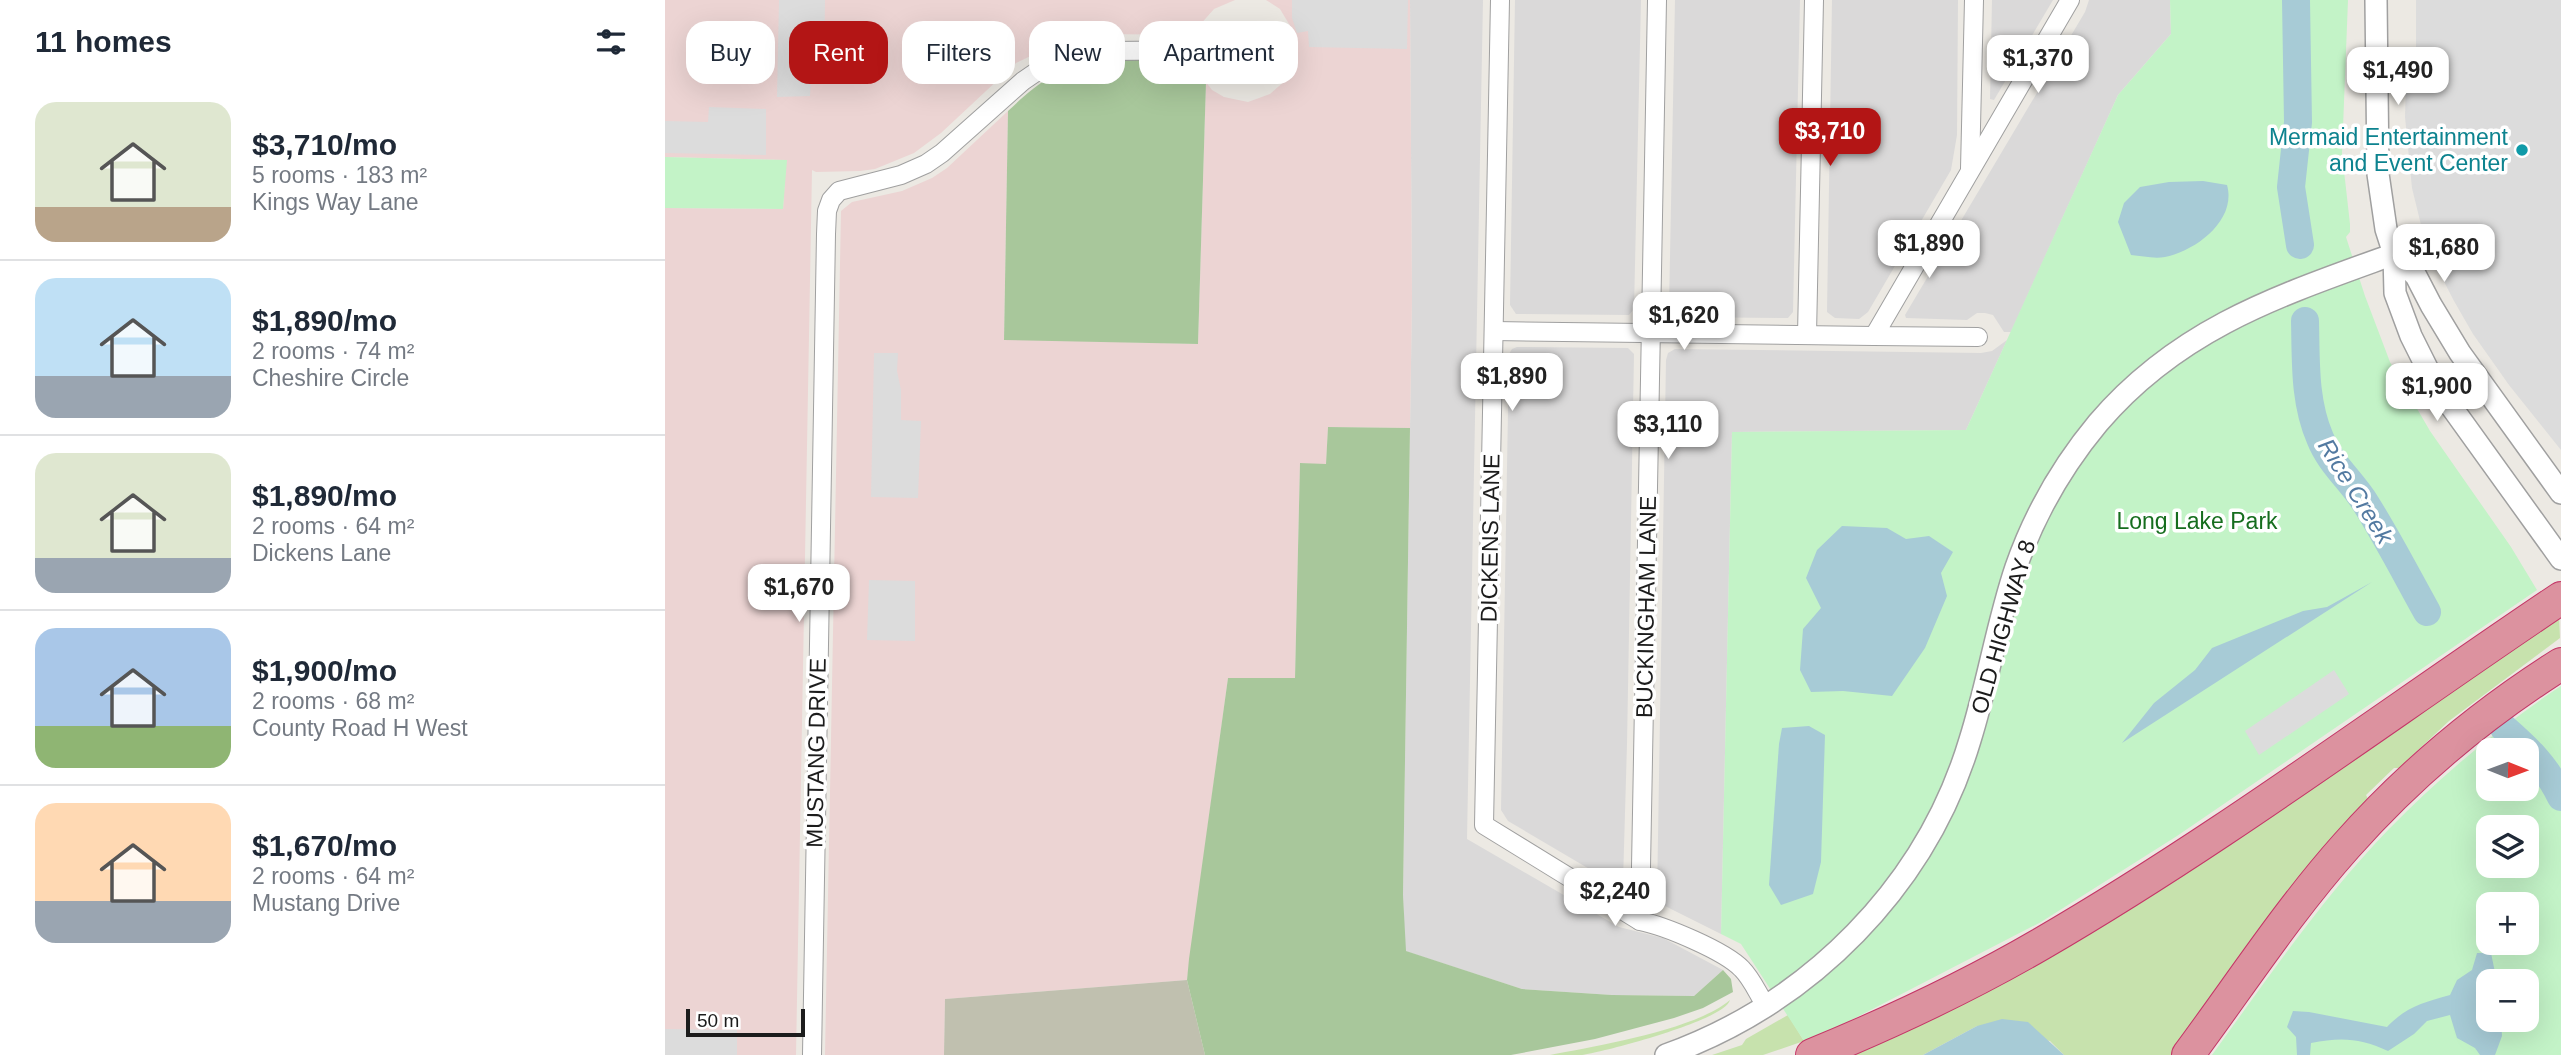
<!DOCTYPE html>
<meta charset="utf-8">
<style>
:root{--surface:#fff;--page:#f2f2f3;--text:#1f2937;--muted:#747a83;--line:#e0e1e3;--accent:#b31515}
body{margin:0;font-family:Arial,sans-serif;background:var(--page);color:var(--text);height:100vh;display:flex;flex-direction:column;font-size:26px;white-space:nowrap}
*{box-sizing:border-box;margin:0}
p{font-size:23px;color:var(--muted)}
.icon{flex:none;width:38px;height:38px;fill:none;stroke:currentColor;stroke-width:2;stroke-linecap:round;stroke-linejoin:round}
.map{position:relative;flex:1;overflow:hidden}
.drawer{display:flex;flex-direction:column;background:var(--surface);width:665px}
.drawer>*{flex:none}
.banner{position:absolute;left:21px;top:21px;width:665px;height:63px;display:flex;gap:14px}
.needle{width:46px;rotate:91deg}
.controls{position:absolute;left:1811px;top:738px;display:grid;gap:14px}
.controls a{display:grid;place-items:center;width:63px;height:63px;border-radius:14px;background:var(--surface);box-shadow:0 7px 28px #0002;font-size:35px}
.scale{position:absolute;left:21px;bottom:18px;width:119px;box-sizing:border-box;padding-left:7px;border:4px solid #1c1c1c;border-top:0;font-size:19px;line-height:24px;white-space:nowrap;color:#1c1c1c;-webkit-text-stroke:5px #fff;paint-order:stroke}
.price{position:absolute;translate:-50% -60px;padding:0 16px;border-radius:14px;background:#fff;color:#222;font-size:23px;line-height:46px;filter:drop-shadow(0 2px 4px #0008)}
.price::after{content:'';position:absolute;left:50%;top:42px;width:21px;height:16px;margin-left:-10px;background:inherit;clip-path:polygon(0 0,100% 0,50% 100%)}
.price.on{background:var(--accent);color:#fff}
ul{padding:0;list-style:none}
li{display:flex;align-items:center;gap:21px;height:175px;padding:0 35px}
li+li{border-top:2px solid var(--line)}
li span{display:grid;place-items:center;flex:none;width:196px;height:140px;border-radius:21px;color:#555}
li>.icon{margin-inline-start:auto}
span .icon{width:84px;height:84px;fill:#fffc;stroke-width:1}
li b{font-size:30px}
h2{display:flex;justify-content:space-between;align-items:center;height:84px;padding:0 35px;font-size:30px}
.tag{padding:0 24px;border-radius:21px;background:var(--surface);box-shadow:0 7px 28px #0002;font-size:24px;line-height:63px}
.tag.on{background:var(--accent);color:#fff}
main{display:flex;flex:1;min-height:0}
.map>svg:first-child{display:block}
</style>
<main>
<section class="drawer">
<h2>11 homes<svg class="icon" aria-label="filters" viewBox="0 0 24 24"><path d="M4 7h16M4 17h16"/><circle cx="9" cy="7" r="2"/><circle cx="15" cy="17" r="2"/></svg></h2>
<ul>
<li><span style="background:linear-gradient(#dfe7d0 75%,#b9a48a 0)"><svg class="icon" aria-label="home" viewBox="0 0 24 24"><path d="M3 11l9-7 9 7M6 9v11h12V9"/></svg></span><div><b>$3,710/mo</b><p>5 rooms · 183 m²</p><p>Kings Way Lane</p></div></li>
<li><span style="background:linear-gradient(#bfe0f5 70%,#9aa5b1 0)"><svg class="icon" aria-label="home" viewBox="0 0 24 24"><path d="M3 11l9-7 9 7M6 9v11h12V9"/></svg></span><div><b>$1,890/mo</b><p>2 rooms · 74 m²</p><p>Cheshire Circle</p></div></li>
<li><span style="background:linear-gradient(#dfe7d0 75%,#9aa5b1 0)"><svg class="icon" aria-label="home" viewBox="0 0 24 24"><path d="M3 11l9-7 9 7M6 9v11h12V9"/></svg></span><div><b>$1,890/mo</b><p>2 rooms · 64 m²</p><p>Dickens Lane</p></div></li>
<li><span style="background:linear-gradient(#a9c7e8 70%,#8fb573 0)"><svg class="icon" aria-label="home" viewBox="0 0 24 24"><path d="M3 11l9-7 9 7M6 9v11h12V9"/></svg></span><div><b>$1,900/mo</b><p>2 rooms · 68 m²</p><p>County Road H West</p></div></li>
<li><span style="background:linear-gradient(#ffd9b3 70%,#9aa5b1 0)"><svg class="icon" aria-label="home" viewBox="0 0 24 24"><path d="M3 11l9-7 9 7M6 9v11h12V9"/></svg></span><div><b>$1,670/mo</b><p>2 rooms · 64 m²</p><p>Mustang Drive</p></div></li>
</ul>
</section>
<div class="map">
<svg width="1896" height="1055" viewBox="0 0 1896 1055">
<rect width="100%" height="100%" fill="#ece9e3"/>
<g fill="#dad9d9">
<polygon points="745,0 818,0 802,839 954,927 998,938 1058,970 1029,996 947,995 857,989 740,951 738,895 747,298"/>
<polygon points="850,0 976,0 969,309 964,315 851,314 845,305"/>
<polygon points="1010,0 1135,0 1128,312 1123,318 1010,317 1004,308"/>
<polygon points="1167,0 1293,0 1292,135 1286,170 1203,312 1194,319 1170,318 1162,312"/>
<polygon points="1327,0 1388,0 1329,100 1325,99"/>
<polygon points="1424,0 1505,0 1506,34 1453,95 1346,332 1339,332 1328,315 1320,313 1312,313 1302,320 1241,318 1240,315 1420,12"/>
<polygon points="1342,340 1301,430 1067,432 1056,934 996,904 992,897 1001,360 1003,353 1010,349 1316,353 1327,351"/>
<polygon points="852,347 963,348 969,354 962,744 958,882 955,887 843,821 836,810 844,354 847,349"/>
</g>
<g fill="#ecd4d3">
<polygon points="0,0 570,0 549,9 526,35 440,34 397,41 351,63 276,133 249,153 210,169 195,171 151,172 147,170 131,1055 0,1055 0,208 118,209 121,160 0,157"/>
<polygon points="601,0 745,0 747,298 745,428 663,427 661,465 635,463 630,679 563,678 522,980 280,999 279,1055 160,1055 176,211 187,202 237,191 267,178 282,168 343,111 339,339 533,344 541,82 547,90 559,97 583,102 605,94 622,79 628,77 632,58 629,54 627,29 615,9"/>
</g>
<polygon fill="#c0c0af" points="522,980 540,1055 279,1055 280,999"/>
<g fill="#c7e2ad">
<polygon points="1894,615 1895,638 1784,721 1734,768 1729,768 1701,795 1703,799 1580,954 1507,1055 1399,1055 1385,1041 1312,1026 1258,1055 1185,1055"/>
<path d="M1065,1000C1060,1020 943,1051 917,1055C907,1055 896,1055 885,1055C931,1046 1030,1030 1065,1000Z"/>
<polygon points="1123,1015 1139,1041 1098,1055 1047,1055 1077,1045 1081,1039"/>
</g>
<g fill="#a8c79b">
<path d="M430,60H487L528,64L541,82L533,344L339,340L343,111C368,87 395,65 430,60Z"/>
<polygon points="663,427 745,428 738,895 741,951 857,989 947,995 1029,996 1058,970 1066,979 1068,992 1038,1008 1009,1018 930,1039 846,1055 540,1055 522,980 524,959 563,678 630,678 635,463 661,464"/>
</g>
<g fill="#c3f3c7" fill-rule="evenodd">
<polygon points="1505,0 1683,0 1677,153 1685,224 1685,232 1681,237 1700,296 1725,362 1765,431 1846,547 1872,590 1512,836 1376,922 1165,1031 1139,1041 1076,944 1056,934 1067,432 1301,430 1453,95 1506,34"/>
<polygon points="0,157 122,160 118,209 0,208"/>
<path d="M1896,686V1055H1547C1603,978 1658,897 1724,829C1776,776 1834,727 1896,686ZM1824,751H1862V789H1824ZM1824,828H1862V866H1824ZM1824,905H1862V943H1824ZM1824,982H1862V1020H1824Z"/>
</g>
<g fill="#dcdcdc">
<polygon points="114,0 160,0 159,73 150,74 146,78 145,96 112,97"/>
<polygon points="627,0 743,0 742,49 644,47 643,31 632,33 627,18"/>
<polygon points="1751,0 1896,0 1896,450 1844,385 1808,334 1789,301 1770,264 1780,258 1771,228 1768,226 1757,229 1747,188 1740,117 1741,84 1754,82 1753,57 1760,58 1763,54 1760,51 1751,51"/>
<polygon points="44,107 101,109 101,155 0,153 0,121 43,122"/>
<polygon points="209,353 233,353 232,371 236,390 236,420 256,421 253,498 206,497"/>
<polygon points="204,580 250,581 250,641 202,640"/>
<polygon points="1669,670 1684,694 1594,755 1580,731"/>
<polygon points="0,1029 72,1030 72,1055 0,1055"/>
</g>
<g fill="#a7cbd6">
<path d="M1538,181L1562,185C1572,220 1531,251 1500,257C1489,259 1477,256 1466,255L1453,222L1459,203L1475,187L1504,182Z"/>
<polygon points="1177,526 1222,528 1241,539 1264,536 1288,552 1276,573 1282,596 1260,648 1227,696 1178,691 1146,692 1135,670 1138,629 1156,608 1141,578 1152,550"/>
<polygon points="1707,582 1457,743 1489,703 1530,670 1547,648 1638,611 1662,607"/>
<polygon points="1144,726 1160,735 1156,862 1148,894 1116,905 1104,885 1114,744 1117,728"/>
<path d="M1812,953H1826L1832,982H1824V1020H1836L1837,1036L1830,1055H1815L1810,1048L1792,1038L1785,1015L1762,1021L1749,1034L1723,1051C1695,1038 1676,1037 1646,1043L1645,1055H1632L1631,1037L1622,1027L1628,1011L1644,1012L1722,1027C1742,1006 1758,1003 1785,995L1792,980L1807,970Z"/>
<polygon points="1337,1019 1363,1022 1399,1055 1258,1055 1312,1026"/>
</g>
<g fill="none" stroke-linecap="round" stroke-linejoin="round">
<g stroke="#a7cbd6" stroke-width="28">
<polyline points="1631,0 1633,122 1626,187 1635,245"/>
<path d="M1640,321C1641,361 1639,401 1655,438C1665,464 1687,481 1701,504C1723,539 1742,576 1762,612"/>
<path d="M1839,728C1864,750 1881,766 1896,797"/>
</g>
<defs>
<g id="minor">
<path d="M835,0L819,825L975,921C1000,926 1060,951 1077,969C1087,979 1093,994 1101,1006"/>
<polyline points="1305,169 1309,0"/>
<polyline points="829,331 1209,336"/>
<polyline points="1142,335 1149,0"/>
<polyline points="1313,337 1209,336 1405,0"/>
<polyline points="975,921 992,0"/>
<polyline points="147,1055 161,234 162,211 166,200 174,191 236,175 261,164 277,153 358,81 377,68 398,58 437,51 580,50"/>
</g>
<g id="tertiary">
<polyline points="1711,0 1713,174 1721,229 1729,254 1730,293 1746,336 1770,384 1896,559"/>
<polyline points="1729,254 1751,276 1766,305 1795,353 1896,493"/>
<path d="M1001,1055C1145,1003 1261,887 1305,740C1323,683 1332,623 1351,567C1369,516 1398,465 1433,423C1515,327 1616,295 1729,254"/>
</g>
<g id="motorway">
<path d="M1147,1055C1225,1023 1302,987 1376,944C1555,840 1723,714 1896,598"/>
<path d="M1523,1055C1575,985 1623,911 1681,846C1743,776 1817,714 1896,664"/>
</g>
</defs>
<use href="#minor" stroke="#a0a0a0" stroke-width="20"/>
<use href="#tertiary" stroke="#a0a0a0" stroke-width="24"/>
<use href="#motorway" stroke="#c43667" stroke-width="34"/>
<use href="#minor" stroke="#fff" stroke-width="18"/>
<use href="#tertiary" stroke="#fff" stroke-width="21"/>
<use href="#motorway" stroke="#dc929f" stroke-width="32"/>
</g>
<circle fill="#0f9aa8" stroke="#fff" stroke-width="2.5" cx="1857" cy="150" r="7"/>
<g text-anchor="middle" dominant-baseline="central" stroke-width="7" stroke-linejoin="round" paint-order="stroke">
<g font-size="23" fill="#0d838f" stroke="#fff" text-anchor="end">
<text x="1843" y="137">Mermaid Entertainment<tspan x="1843" dy="26">and Event Center</tspan></text>
</g>
<g font-size="23" fill="#166d1e" stroke="#fff">
<text x="1532" y="521">Long Lake Park</text>
</g>
<g font-size="23" fill="#1c1c1c" stroke="#fff">
<text transform="translate(825 538) rotate(-89)">DICKENS LANE</text>
<text transform="translate(981 607) rotate(-89)">BUCKINGHAM LANE</text>
<text transform="translate(1338 627) rotate(-74)">OLD HIGHWAY 8</text>
<text transform="translate(151 753) rotate(-89)">MUSTANG DRIVE</text>
</g>
<g font-size="24" font-style="italic" fill="#537aa1" stroke="#fff">
<text transform="translate(1691 491) rotate(58)">Rice Creek</text>
</g>
</g>
</svg>
<div class="controls">
<a><svg class="needle" viewBox="-14 -14 28 28"><path d="M0-13l5 13h-10z" fill="#e53935"/><path d="M0 13l5-13h-10z" fill="#747a83"/></svg></a>
<a><svg class="icon" aria-label="layers" viewBox="0 0 24 24"><path d="M12 4l9 5-9 5-9-5zM3 14l9 5 9-5"/></svg></a>
<a>+</a>
<a>−</a>
</div>
<div class="scale">50 m</div>
<b class="price" style="left:1373px;top:95px">$1,370</b>
<b class="price" style="left:1733px;top:107px">$1,490</b>
<b class="price on" style="left:1165px;top:168px">$3,710</b>
<b class="price" style="left:1264px;top:280px">$1,890</b>
<b class="price" style="left:1779px;top:284px">$1,680</b>
<b class="price" style="left:1019px;top:352px">$1,620</b>
<b class="price" style="left:847px;top:413px">$1,890</b>
<b class="price" style="left:1772px;top:423px">$1,900</b>
<b class="price" style="left:1003px;top:461px">$3,110</b>
<b class="price" style="left:134px;top:624px">$1,670</b>
<b class="price" style="left:950px;top:928px">$2,240</b>
<div class="banner">
<a class="tag">Buy</a>
<a class="tag on">Rent</a>
<a class="tag">Filters</a>
<a class="tag">New</a>
<a class="tag">Apartment</a>
</div>
</div>
</main>
